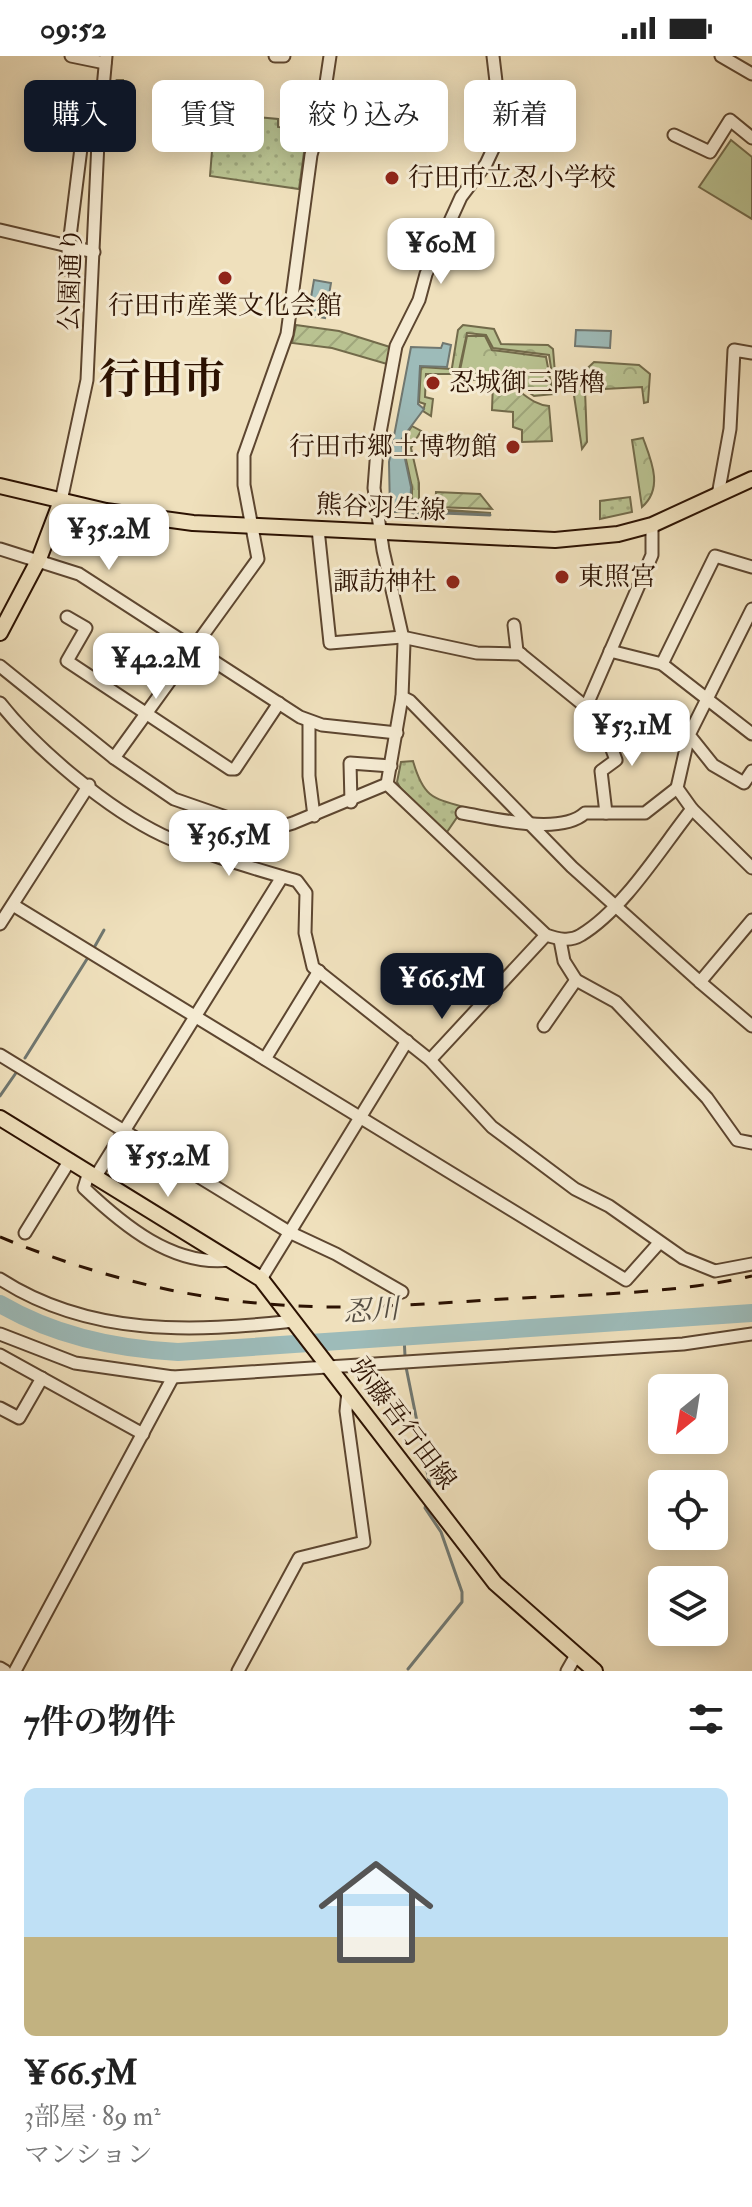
<!DOCTYPE html>
<html lang="ja">
<meta charset="utf-8">
<style>
:root{--surface:#fff;--page:#f2f2f2;--text:#222;--muted:#767676;--accent:#111827}
body{margin:0;font-family:"IM FELL Double Pica","Noto Serif JP",serif;background:var(--page);color:var(--text);height:100vh;display:flex;flex-direction:column;font-size:30px;white-space:nowrap}
*{box-sizing:border-box;margin:0}
p{font-size:26px;color:var(--muted)}
.icon{flex:none;width:44px;height:44px;fill:none;stroke:currentColor;stroke-width:2;stroke-linecap:round;stroke-linejoin:round}
.map{position:relative;height:1615px;overflow:hidden}
.side{display:flex;flex-direction:column;background:var(--surface);flex:1}
.side>*{flex:none}
.guide{position:absolute;left:24px;top:24px;width:704px;height:72px;display:flex;gap:16px}
.needle{width:52px;rotate:210deg}
.fabs{position:absolute;left:648px;top:1318px;display:grid;gap:16px}
.fabs a{display:grid;place-items:center;width:80px;height:80px;border-radius:12px;background:var(--surface);box-shadow:0 4px 20px #0003;font-size:40px}
.price{position:absolute;translate:-50% -68px;padding:0 18px;border-radius:16px;background:#fff;color:#222;font-size:26px;line-height:52px;filter:drop-shadow(0 2px 4px #0008)}
.price::after{content:'';position:absolute;left:50%;top:48px;width:24px;height:18px;margin-left:-12px;background:inherit;clip-path:polygon(0 0,100% 0,50% 100%)}
.price.on{background:var(--accent);color:#fff}
ul{padding:0;list-style:none}
li{display:grid;align-content:center;gap:16px;height:424px;padding:0 24px}
li span{display:grid;place-items:center;height:248px;border-radius:12px;color:#555}
li>.icon{margin-inline-start:auto}
span .icon{width:144px;height:144px;fill:#fffc;stroke-width:1}
li b{font-size:34px}
h2{display:flex;justify-content:space-between;align-items:center;height:96px;padding:0 24px;font-size:34px}
.tag{padding:0 28px;border-radius:12px;background:var(--surface);box-shadow:0 4px 20px #0003;font-size:28px;line-height:72px}
.tag.on{background:var(--accent);color:#fff}
.status{display:flex;justify-content:space-between;align-items:center;height:56px;padding:0 40px;background:var(--surface);direction:ltr}
.status svg{height:22px;fill:currentColor}
.map>svg:first-child{display:block}
</style>
<div class="status"><b>09:52</b><svg viewBox="0 0 49 12"><path d="M0 12V9h3v3zM5 12V6h3v6zM10 12V3h3v9zM15 12V0h3v12zM26 1h20v11H26zM47 4h2v5h-2z"/></svg></div>
<div class="map">
<svg width="752" height="1615" viewBox="0 0 752 1615">
<defs>
<pattern id="grass-tufts" width="24" height="20" patternUnits="userSpaceOnUse" patternTransform="scale(2)"><rect width="24" height="20" fill="#b9c291"/><path d="M3 7l-1-3M5 7V3M7 7l1-3M15 17l-1-3M17 17v-4M19 17l1-3" fill="none" stroke="#9fa67b"/></pattern>
<pattern id="forest-crowns" width="20" height="18" patternUnits="userSpaceOnUse" patternTransform="scale(2)"><rect width="20" height="18" fill="#b9c291"/><path d="M2 6a3 3 0 1 1 6 0M12 15a3 3 0 1 1 6 0" fill="none" stroke="#9fa67b"/></pattern>
<pattern id="park-dots" width="8" height="8" patternUnits="userSpaceOnUse" patternTransform="scale(2)"><rect width="8" height="8" fill="#b9c291"/><path d="M2 2h.1M6 6h.1" fill="none" stroke="#9fa67b" stroke-width="1.8" stroke-linecap="round"/></pattern>
<pattern id="garden-furrows" width="10" height="10" patternUnits="userSpaceOnUse" patternTransform="scale(2)"><rect width="10" height="10" fill="#b9c291"/><path d="M-1 1l2-2M0 10L10 0M9 11l2-2" fill="none" stroke="#9fa67b"/></pattern>
</defs>
<rect width="100%" height="100%" fill="#efe0bc"/>
<filter id="stains"><feTurbulence type="fractalNoise" baseFrequency=".0025" numOctaves="4"/><feColorMatrix values="0 0 0 0 .2 0 0 0 0 .09 0 0 0 0 .02 0 0 0 .5 -.17"/></filter>
<radialGradient id="worn" r=".72"><stop offset=".6" stop-color="#630" stop-opacity="0"/><stop offset="1" stop-color="#630" stop-opacity=".3"/></radialGradient>
<g fill="url(#grass-tufts)" stroke="#726a4a" stroke-width="2">
<polygon points="117,24 123,24 118,86 112,87"/>
<polygon points="421,311 451,313 450,318 426,318 425,341 433,343 431,360 423,355 425,348 419,346"/>
<path d="M412,370L421,375L411,392L419,427V452L491,457L443,455C434,461 420,460 412,454V431L402,385Z"/>
</g>
<g fill="url(#forest-crowns)" stroke="#726a4a" stroke-width="2">
<polygon points="463,269 494,273 501,288 548,289 553,293 555,317 552,318 549,299 493,292 486,279 467,277 458,319 451,318 458,274"/>
<polygon points="467,280 485,280 492,294 546,301 553,338 534,340 508,321 462,325 459,319"/>
<polygon points="594,306 639,309 650,318 648,346 644,347 642,331 585,334 587,386 582,393 573,333 578,321"/>
<path d="M643,382C651,404 664,432 642,451L632,384Z"/>
</g>
<g fill="url(#park-dots)" stroke="#726a4a" stroke-width="2">
<polygon points="215,57 278,63 278,71 307,75 299,133 210,120"/>
<polygon points="630,441 632,456 600,463 600,445"/>
<path d="M413,705C423,740 431,742 464,751L447,776H442L402,735L397,726L401,706Z"/>
</g>
<g fill="url(#garden-furrows)" stroke="#726a4a" stroke-width="2">
<polygon points="296,269 339,275 390,291 387,308 332,292 292,287"/>
<path d="M493,326C518,325 525,348 549,350L552,385L522,386V374L513,371V356L492,354Z"/>
<polygon points="436,436 480,438 492,453 435,451"/>
</g>
<polygon fill="#b9c291" stroke="#726a4a" stroke-width="2" points="731,84 752,101 752,163 699,131"/>
<g fill="#9dbbb9" stroke="#707770" stroke-width="2">
<polygon points="314,224 331,227 325,262 308,259"/>
<polygon points="576,274 611,275 610,292 575,290"/>
<polygon points="443,287 451,289 447,311 420,310 418,348 424,353 401,384 411,431 410,456 390,456 389,406 411,291 441,292"/>
</g>
<g fill="none" stroke-linecap="round" stroke-linejoin="round">
<g stroke="#707770" stroke-width="3">
<polyline points="116,25 111,88 118,88"/>
<path d="M410,455C419,461 433,462 443,457L490,459"/>
<polyline points="95,890 104,874"/>
<polyline points="25,1002 87,903"/>
<polyline points="0,1040 18,1014"/>
<polyline points="404,1280 405,1300"/>
<polyline points="406,1311 431,1435"/>
<polyline points="408,1613 462,1546 462,1536 441,1476 425,1452 426,1448"/>
</g>
<path stroke="#9dbbb9" stroke-width="18" d="M0,1248C53,1279 117,1293 178,1296L752,1257"/>
<defs>
<g id="minor">
<polyline points="71,0 105,7"/>
<polyline points="275,0 284,0"/>
<polyline points="721,0 752,18"/>
<polyline points="674,79 710,96 730,64 752,82"/>
<polyline points="0,174 94,196"/>
<polyline points="66,213 82,84 98,86"/>
<polyline points="718,439 730,373 734,294 752,297"/>
<polyline points="61,445 87,324 98,86 106,0"/>
<polyline points="318,473 330,587 402,581 477,597 521,598"/>
<polyline points="0,493 79,518 300,661 322,669 397,677"/>
<polyline points="752,553 689,679 713,709 744,727 752,715"/>
<polyline points="67,561 86,572 67,605 230,713 235,713 279,647"/>
<polyline points="610,595 662,608 752,678"/>
<polyline points="662,608 715,500 752,511"/>
<polyline points="0,610 114,702 174,743 243,767 273,773 293,767 387,728 402,641 404,587 383,494 374,432 377,393 396,290 419,244 426,218 461,141 486,108 494,91 497,34 493,0"/>
<polyline points="402,641 410,645 572,811 700,926 752,864"/>
<path d="M0,647C37,694 108,753 162,779C205,799 253,812 297,825L306,837L305,877L313,911L430,1004L492,1071L575,1133L609,1150L683,1202L715,1215L752,1208"/>
<polyline points="586,651 652,499 652,469"/>
<polyline points="309,666 309,720 314,760"/>
<polyline points="114,702 258,503 244,429 244,399 287,278 311,99 320,67 330,0"/>
<path d="M387,728L546,879C558,883 570,886 581,879C624,853 661,792 692,753L677,732L689,679L619,655L586,651L517,595L514,569"/>
<polyline points="351,746 350,707 391,710"/>
<polyline points="692,753 752,812"/>
<path d="M462,757C493,762 560,780 585,757H645L677,732"/>
<polyline points="606,757 601,715 616,704 608,683 625,658"/>
<polyline points="13,849 626,1224 659,1187"/>
<polyline points="0,868 89,729"/>
<polyline points="560,884 564,905 576,924 616,946 707,1042 737,1084 752,1087"/>
<polyline points="700,926 752,970"/>
<polyline points="544,970 576,924"/>
<polyline points="0,999 289,1176 336,1198 402,1236"/>
<polyline points="265,1003 319,915"/>
<polyline points="430,1004 546,879"/>
<path d="M89,1116L84,1132C123,1169 173,1211 230,1204"/>
<polyline points="96,1120 282,821"/>
<polyline points="25,1177 70,1104"/>
<path d="M0,1223C90,1281 193,1276 294,1265"/>
<polyline points="261,1223 407,985"/>
<polyline points="0,1278 75,1307 173,1321 683,1288 752,1278"/>
<polyline points="0,1299 143,1378"/>
<polyline points="0,1352 19,1362 42,1322"/>
<polyline points="0,1612 5,1615"/>
<polyline points="15,1615 173,1321"/>
<polyline points="238,1615 299,1502 364,1486 346,1355 348,1335"/>
<polyline points="567,1615 575,1601"/>
</g>
<g id="major">
<polyline points="0,430 106,455 193,467 555,484 618,478 652,469 752,423"/>
<polyline points="0,577 39,503 61,445"/>
<polyline points="0,1062 261,1223 495,1527 595,1615"/>
</g>
</defs>
<use href="#minor" stroke="#5d4630" stroke-width="15"/>
<use href="#major" stroke="#2c1202" stroke-width="18"/>
<use href="#minor" stroke="#f5ebd3" stroke-width="11"/>
<use href="#major" stroke="#efe0bc" stroke-width="14"/>
<path stroke="#2c1202" stroke-width="3" stroke-dasharray="14 14" stroke-linecap="butt" d="M0,1181C90,1218 184,1243 281,1249C362,1255 443,1246 523,1242C600,1238 677,1237 752,1220"/>
</g>
<g fill="#8f2418" stroke="#f5ebd3" stroke-width="3">
<circle cx="392" cy="122" r="8"/>
<circle cx="225" cy="222" r="8"/>
<circle cx="433" cy="327" r="8"/>
<circle cx="513" cy="391" r="8"/>
<circle cx="562" cy="521" r="8"/>
<circle cx="453" cy="526" r="8"/>
</g>
<g text-anchor="middle" dominant-baseline="central" stroke-width="6" stroke-linejoin="round" paint-order="stroke">
<g font-size="26" fill="#2c1202" stroke="#f5ebd3" text-anchor="start">
<text x="408" y="122">行田市立忍小学校</text>
<text x="225" y="250" text-anchor="middle">行田市産業文化会館</text>
<text x="449" y="327">忍城御三階櫓</text>
<text x="497" y="391" text-anchor="end">行田市郷土博物館</text>
<text x="578" y="521">東照宮</text>
<text x="437" y="526" text-anchor="end">諏訪神社</text>
</g>
<g font-size="26" fill="#2c1202" stroke="#f5ebd3">
<text transform="translate(71 223) rotate(-88)">公園通り</text>
<text transform="translate(381 452) rotate(3)">熊谷羽生線</text>
<text transform="translate(403 1368) rotate(53)">弥藤吾行田線</text>
</g>
<g font-size="28" font-style="italic" fill="#544d42" stroke="#f5ebd3">
<text transform="translate(371 1255) rotate(-4)">忍川</text>
</g>
<g font-size="42" font-weight="bold" fill="#2c1202" stroke="#f5ebd3">
<text x="162" y="324">行田市</text>
</g>
</g>
<rect width="100%" height="100%" filter="url(#stains)"/>
<rect width="100%" height="100%" fill="url(#worn)"/>
</svg>
<div class="fabs">
<a><svg class="needle" viewBox="-14 -14 28 28"><path d="M0-13l5 13h-10z" fill="#e53935"/><path d="M0 13l5-13h-10z" fill="#767676"/></svg></a>
<a><svg class="icon" aria-label="locate" viewBox="0 0 24 24"><circle cx="12" cy="12" r="6"/><path d="M12 2v4M12 18v4M2 12h4M18 12h4"/></svg></a>
<a><svg class="icon" aria-label="layers" viewBox="0 0 24 24"><path d="M12 4l9 5-9 5-9-5zM3 14l9 5 9-5"/></svg></a>
</div>
<b class="price" style="left:441px;top:230px">¥60M</b>
<b class="price" style="left:109px;top:516px">¥35.2M</b>
<b class="price" style="left:156px;top:645px">¥42.2M</b>
<b class="price" style="left:632px;top:712px">¥53.1M</b>
<b class="price" style="left:229px;top:822px">¥36.5M</b>
<b class="price on" style="left:442px;top:965px">¥66.5M</b>
<b class="price" style="left:168px;top:1143px">¥55.2M</b>
<div class="guide">
<a class="tag on">購入</a>
<a class="tag">賃貸</a>
<a class="tag">絞り込み</a>
<a class="tag">新着</a>
</div>
</div>
<section class="side">
<h2>7件の物件<svg class="icon" aria-label="filters" viewBox="0 0 24 24"><path d="M4 7h16M4 17h16"/><circle cx="9" cy="7" r="2"/><circle cx="15" cy="17" r="2"/></svg></h2>
<ul>
<li><span style="background:linear-gradient(#bfe0f5 60%,#c2b280 0)"><svg class="icon" aria-label="home" viewBox="0 0 24 24"><path d="M3 11l9-7 9 7M6 9v11h12V9"/></svg></span><div><b>¥66.5M</b><p>3部屋 · 89 m²</p><p>マンション</p></div></li>
</ul>
</section>
